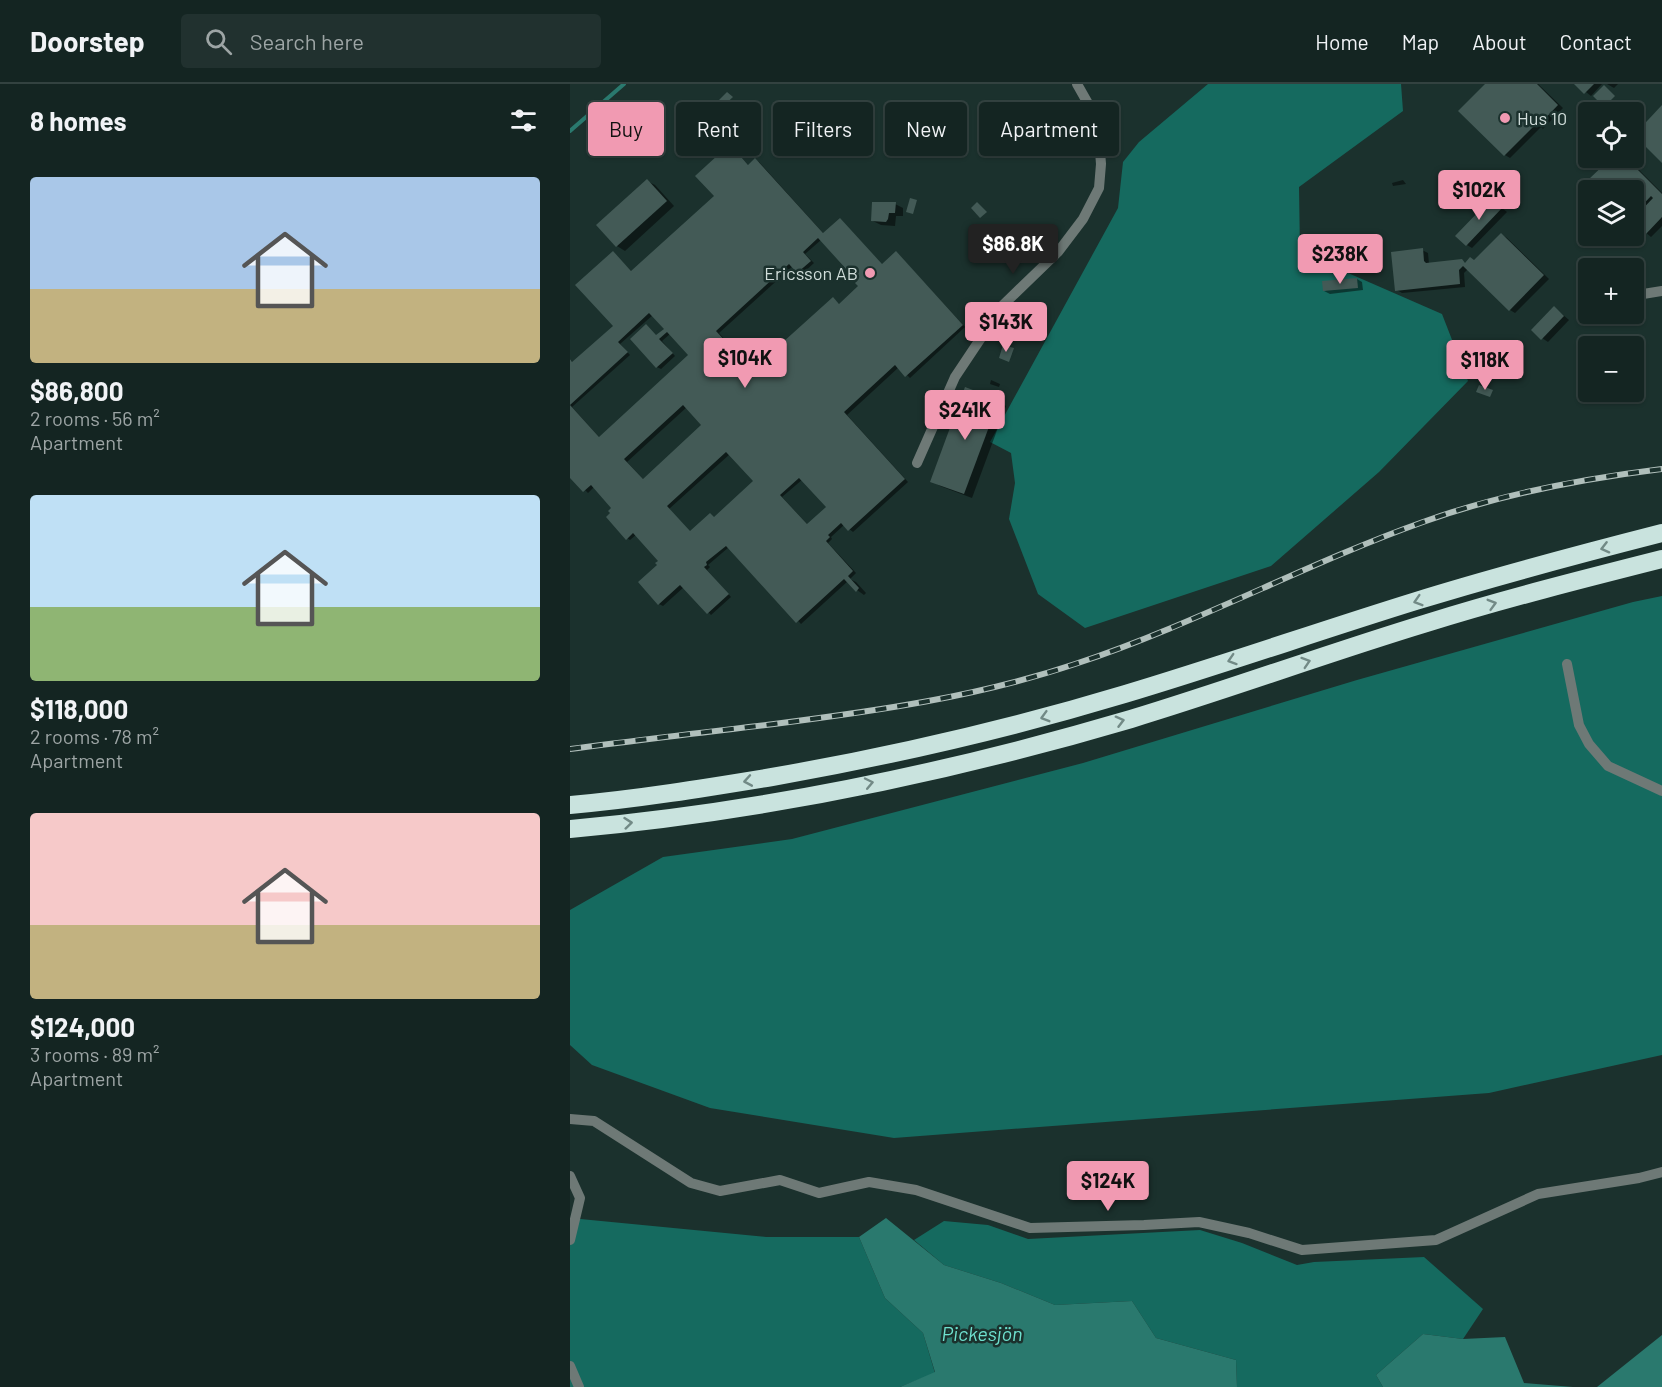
<!DOCTYPE html>
<meta charset="utf-8">
<style>
:root{--surface:#142522;--page:#21312f;--text:#f1f3f6;--muted:#9da5a5;--line:#334240;--accent:#f19ab2}
body{margin:0;font-family:Barlow,sans-serif;background:var(--page);color:var(--text);height:100vh;display:flex;flex-direction:column;font-size:22px;white-space:nowrap}
*{box-sizing:border-box;margin:0}
p{font-size:20px;color:var(--muted)}
.icon{flex:none;width:33px;height:33px;fill:none;stroke:currentColor;stroke-width:2;stroke-linecap:round;stroke-linejoin:round}
.map{position:relative;flex:1;overflow:hidden}
.drawer{display:flex;flex-direction:column;background:var(--surface);width:570px}
.drawer>*{flex:none}
.banner{position:absolute;left:18px;top:18px;width:570px;height:54px;display:flex;gap:12px}
.tools{position:absolute;left:1008px;top:18px;display:grid;gap:12px}
.tools a{display:grid;place-items:center;width:66px;height:66px;border-radius:6px;background:var(--surface);box-shadow:0 2px 4px #0004,0 0 0 2px var(--line);font-size:30px}
.price{position:absolute;translate:-50% -51px;padding:0 14px;border-radius:6px;background:var(--accent);color:#111;font-size:20px;line-height:39px;filter:drop-shadow(0 2px 3px #0008)}
.price::after{content:'';position:absolute;left:50%;top:36px;width:18px;height:14px;margin-left:-9px;background:inherit;clip-path:polygon(0 0,100% 0,50% 100%)}
.price.active{background:#222;color:#fff}
ul{padding:0;list-style:none}
li{display:grid;align-content:center;gap:12px;height:318px;padding:0 30px}
li span{display:grid;place-items:center;height:186px;border-radius:6px;color:#555}
li>.icon{margin-inline-start:auto}
span .icon{width:108px;height:108px;fill:#fffc;stroke-width:1}
li b{font-size:26px}
h2{display:flex;justify-content:space-between;align-items:center;height:72px;padding:0 30px;font-size:26px}
.chip{padding:0 21px;border-radius:6px;background:var(--surface);box-shadow:0 2px 4px #0004,0 0 0 2px var(--line);font-size:21px;line-height:54px}
.chip.active{background:var(--accent);color:#111}
header{display:flex;align-items:center;gap:36px;box-sizing:border-box;height:84px;padding:0 30px;background:var(--surface);border-bottom:2px solid var(--line)}
header strong{font-size:28px}
nav{display:flex;gap:33px;margin-inline-start:auto;font-size:21px}
.search{width:420px;height:54px;background:var(--page);display:flex;align-items:center;gap:15px;box-sizing:border-box;padding:0 21px;border-radius:6px;color:var(--muted);font-size:22px}
main{display:flex;flex:1;min-height:0}
.map>svg:first-child{display:block}
</style>
<header>
<strong>Doorstep</strong>
<div class="search"><svg class="icon" aria-label="search" viewBox="0 0 24 24"><circle cx="10" cy="10" r="6"/><path d="M15 15l6 6"/></svg>Search here</div>
<nav><a>Home</a><a>Map</a><a>About</a><a>Contact</a></nav>
</header>
<main>
<section class="drawer">
<h2>8 homes<svg class="icon" aria-label="filters" viewBox="0 0 24 24"><path d="M4 7h16M4 17h16"/><circle cx="9" cy="7" r="2"/><circle cx="15" cy="17" r="2"/></svg></h2>
<ul>
<li><span style="background:linear-gradient(#a9c7e8 60%,#c2b280 0)"><svg class="icon" aria-label="home" viewBox="0 0 24 24"><path d="M3 11l9-7 9 7M6 9v11h12V9"/></svg></span><div><b>$86,800</b><p>2 rooms · 56 m²</p><p>Apartment</p></div></li>
<li><span style="background:linear-gradient(#bfe0f5 60%,#8fb573 0)"><svg class="icon" aria-label="home" viewBox="0 0 24 24"><path d="M3 11l9-7 9 7M6 9v11h12V9"/></svg></span><div><b>$118,000</b><p>2 rooms · 78 m²</p><p>Apartment</p></div></li>
<li><span style="background:linear-gradient(#f6c9c9 60%,#c2b280 0)"><svg class="icon" aria-label="home" viewBox="0 0 24 24"><path d="M3 11l9-7 9 7M6 9v11h12V9"/></svg></span><div><b>$124,000</b><p>3 rooms · 89 m²</p><p>Apartment</p></div></li>
</ul>
</section>
<div class="map">
<svg width="1092" height="1303" viewBox="0 0 1092 1303">
<rect width="100%" height="100%" fill="#1b312d"/>
<g fill="#156a5f">
<polygon points="638,0 831,0 833,27 729,103 730,168 872,230 898,297 809,388 701,482 515,544 468,510 439,435 445,399 441,369 420,358 548,124 553,78 569,58"/>
<polygon points="1092,512 1092,971 919,1009 324,1054 140,1024 22,981 0,961 0,826 93,773 222,755 513,679 787,596 1063,518"/>
<polygon points="0,1134 196,1153 289,1153 315,1214 353,1249 365,1289 330,1303 0,1303"/>
<polygon points="374,1137 418,1141 458,1155 630,1146 672,1159 727,1181 744,1178 854,1173 913,1225 893,1255 853,1250 806,1291 813,1303 667,1303 666,1276 586,1254 562,1217 485,1221 431,1199 374,1181 344,1156"/>
</g>
<g fill="#2a796e">
<polygon points="316,1134 374,1181 431,1199 485,1221 562,1217 586,1254 666,1276 667,1303 330,1303 365,1288 353,1249 315,1214 289,1153"/>
<polygon points="853,1250 893,1255 935,1253 954,1299 1003,1303 813,1303 806,1291"/>
<polygon points="1092,1251 1092,1303 1027,1303"/>
</g>
<g fill="#0007" fill-rule="evenodd">
<polygon points="917,0 968,0 993,24 973,45 971,43 940,74 935,71 890,27"/>
<polygon points="1006,0 1032,0 1021,12"/>
<polygon points="1037,0 1048,0 1044,4"/>
<path d="M163,64L179,82L185,76L189,78L254,150L313,181L329,171L395,243L340,294L329,283L277,331L338,398L283,448L274,441L261,453L262,455L258,459L286,489L280,495L286,498L296,509L294,511L287,506L278,497L231,540L159,463L138,481L140,483L137,486L161,513L141,531L114,503L93,522L89,520L90,477L67,450L60,456L57,454L43,424L24,403L18,409L0,391V275L3,279L45,243L43,169L62,188L146,112ZM251,156L289,197L290,202L270,221L266,217L183,287L149,249L223,182L232,190L244,179L235,170ZM83,231L96,245L87,253L76,242L87,283L91,285L105,272L92,257L100,250L120,272L30,354L2,323L60,271L50,260ZM117,323L133,341L74,396L57,378ZM160,370L185,398L145,434L121,449L99,425ZM233,395L258,423L238,441L212,413Z"/>
<polygon points="1042,75 1052,82 1057,77 1063,80 1092,109 1092,142 1081,153 1064,139 1064,106 1030,106 1020,96"/>
<polygon points="833,96 836,100 823,102 822,99"/>
<polygon points="77,97 85,101 104,122 55,167 47,162 28,141"/>
<polygon points="922,116 937,128 902,164 897,161"/>
<polygon points="325,120 333,124 333,132 326,132 325,142 311,141 303,137"/>
<polygon points="931,150 937,154 979,195 945,229 940,226 898,185 894,189 895,203 832,209 827,206 852,166 858,169 859,180 891,177 896,180 905,177"/>
<polygon points="787,195 792,198 793,206 760,210 754,207"/>
<polygon points="985,224 999,236 978,258 972,254"/>
<polygon points="920,269 923,270 921,277 915,276 915,277 907,274"/>
<polygon points="421,296 430,300 429,303 420,300"/>
<polygon points="428,317 436,322 402,414 370,402 362,397"/>
</g>
<g fill="none" stroke-linecap="round" stroke-linejoin="round">
<polyline stroke="#2a796e" stroke-width="4" points="0,47 54,0"/>
</g>
<g fill="#435a56" fill-rule="evenodd">
<polygon points="915,0 967,0 988,21 967,43 965,41 934,72 888,27"/>
<polygon points="1004,0 1024,0 1014,10"/>
<polygon points="1034,1 1045,12 1034,23 1023,12"/>
<polygon points="157,8 163,13 152,23 147,18"/>
<polygon points="1092,21 1092,79 1064,51"/>
<path d="M160,60L178,81L185,74L253,149L270,134L312,180L326,167L393,241L335,293L325,281L274,328L335,395L278,447L271,439L258,451L260,453L256,457L283,487L278,492L289,504L286,508L274,495L226,539L156,462L136,478L137,481L134,483L159,510L137,530L110,501L88,521L68,498L87,481L85,479L88,477L63,449L56,456L36,433L40,429L38,427L41,424L21,401L13,408L0,394V275L2,278L43,242L5,201L43,167L61,187L144,112L125,92ZM248,154L287,197L285,199L288,202L269,220L263,213L182,286L146,247L219,180L227,189L241,177L233,168ZM79,229L94,245L86,251L76,240L60,255L86,284L103,269L89,255L97,248L118,271L29,353L0,321L58,268L48,258ZM113,321L131,341L73,395L54,375ZM156,368L183,397L144,433L140,429L120,447L97,422ZM229,394L256,423L237,440L210,411Z"/>
<polygon points="1041,74 1051,82 1057,75 1092,110 1092,133 1075,151 1064,141 1064,134 1083,114 1081,112 1064,130 1064,106 1028,106 1018,96"/>
<polygon points="77,95 97,117 46,163 26,141"/>
<polygon points="916,112 920,116 922,114 932,124 896,162 885,152 913,123 909,119"/>
<polygon points="340,114 347,116 343,130 336,128"/>
<polygon points="302,118 326,118 325,129 319,129 318,135 316,138 301,137"/>
<polygon points="407,118 417,128 410,134 401,124"/>
<polygon points="931,149 974,191 939,227 893,182 889,186 890,200 825,207 821,168 853,164 854,177 856,179 892,175 895,179 900,173 904,176"/>
<polygon points="787,194 788,204 753,207 752,197"/>
<polygon points="984,222 994,232 971,256 961,246"/>
<polygon points="433,261 444,264 439,278 429,274"/>
<polygon points="906,262 921,267 917,277 912,275 911,277 902,273"/>
<polygon points="909,301 923,306 920,313 906,308"/>
<polygon points="395,303 429,316 394,410 360,398"/>
</g>
<g fill="none" stroke-linecap="round" stroke-linejoin="round">
<g stroke="#6e7976" stroke-width="10">
<polyline points="1067,211 1092,207"/>
<polyline points="347,379 385,293 433,221 488,168 513,135 529,104 531,80 529,54 524,30 507,0"/>
<polyline points="997,580 1009,641 1019,660 1038,682 1092,707"/>
<polyline points="0,1035 24,1037 121,1099 150,1107 210,1096 249,1109 299,1098 346,1106 460,1144 574,1141 629,1138 679,1149 732,1166 866,1156 968,1110 1069,1094 1092,1088"/>
<polyline points="0,1092 10,1114 0,1156"/>
<polyline points="0,1282 9,1303"/>
</g>
<g stroke="#c9e3de" stroke-width="18">
<path d="M0,721C68,715 135,704 202,693C321,672 439,645 555,610C652,581 749,547 846,517C927,492 1010,470 1092,449"/>
<path d="M0,745C189,728 378,689 561,635C660,605 758,569 857,539C934,515 1013,495 1092,475"/>
</g>
<defs>
<path id="rail" d="M0,665C68,656 136,648 204,640C305,627 407,613 505,580C624,541 735,480 853,438C930,410 1011,395 1092,385"/>
</defs>
<use href="#rail" stroke="#b0bfbb" stroke-width="6"/>
<use href="#rail" stroke="#1b312d" stroke-width="4" stroke-dasharray="11" stroke-linecap="butt"/>
</g>
<defs><path id="oneway-chevron" d="M-2-3.5L2.5 0L-2 3.5" fill="none" stroke-width="1.6" stroke-linecap="round" stroke-linejoin="round" transform="scale(1.5)"/></defs>
<g stroke="#728a86">
<use href="#oneway-chevron" transform="translate(1035 464) rotate(166)"/>
<use href="#oneway-chevron" transform="translate(848 517) rotate(163)"/>
<use href="#oneway-chevron" transform="translate(922 520) rotate(-16)"/>
<use href="#oneway-chevron" transform="translate(662 576) rotate(162)"/>
<use href="#oneway-chevron" transform="translate(736 578) rotate(-18)"/>
<use href="#oneway-chevron" transform="translate(475 633) rotate(164)"/>
<use href="#oneway-chevron" transform="translate(550 637) rotate(-15)"/>
<use href="#oneway-chevron" transform="translate(178 697) rotate(170)"/>
<use href="#oneway-chevron" transform="translate(299 699) rotate(-12)"/>
<use href="#oneway-chevron" transform="translate(58 739) rotate(-6)"/>
</g>
<g fill="#f19ab2" stroke="#1b312d" stroke-width="2">
<circle cx="935" cy="34" r="6"/>
<circle cx="300" cy="189" r="6"/>
</g>
<g text-anchor="middle" dominant-baseline="central" stroke-width="5" stroke-linejoin="round" paint-order="stroke">
<g font-size="18" fill="#d1dedb" stroke="#1b312d" text-anchor="start">
<text x="947" y="34">Hus 10</text>
<text x="288" y="189" text-anchor="end">Ericsson AB</text>
</g>
<g font-size="20" font-style="italic" fill="#6ee1cf" stroke="#1b312d">
<text x="412" y="1249">Pickesjön</text>
</g>
</g>
</svg>
<div class="tools">
<a><svg class="icon" aria-label="locate" viewBox="0 0 24 24"><circle cx="12" cy="12" r="6"/><path d="M12 2v4M12 18v4M2 12h4M18 12h4"/></svg></a>
<a><svg class="icon" aria-label="layers" viewBox="0 0 24 24"><path d="M12 4l9 5-9 5-9-5zM3 14l9 5 9-5"/></svg></a>
<a>+</a>
<a>−</a>
</div>
<b class="price" style="left:909px;top:137px">$102K</b>
<b class="price active" style="left:443px;top:191px">$86.8K</b>
<b class="price" style="left:770px;top:201px">$238K</b>
<b class="price" style="left:436px;top:269px">$143K</b>
<b class="price" style="left:175px;top:305px">$104K</b>
<b class="price" style="left:915px;top:307px">$118K</b>
<b class="price" style="left:395px;top:357px">$241K</b>
<b class="price" style="left:538px;top:1128px">$124K</b>
<div class="banner">
<a class="chip active">Buy</a>
<a class="chip">Rent</a>
<a class="chip">Filters</a>
<a class="chip">New</a>
<a class="chip">Apartment</a>
</div>
</div>
</main>
